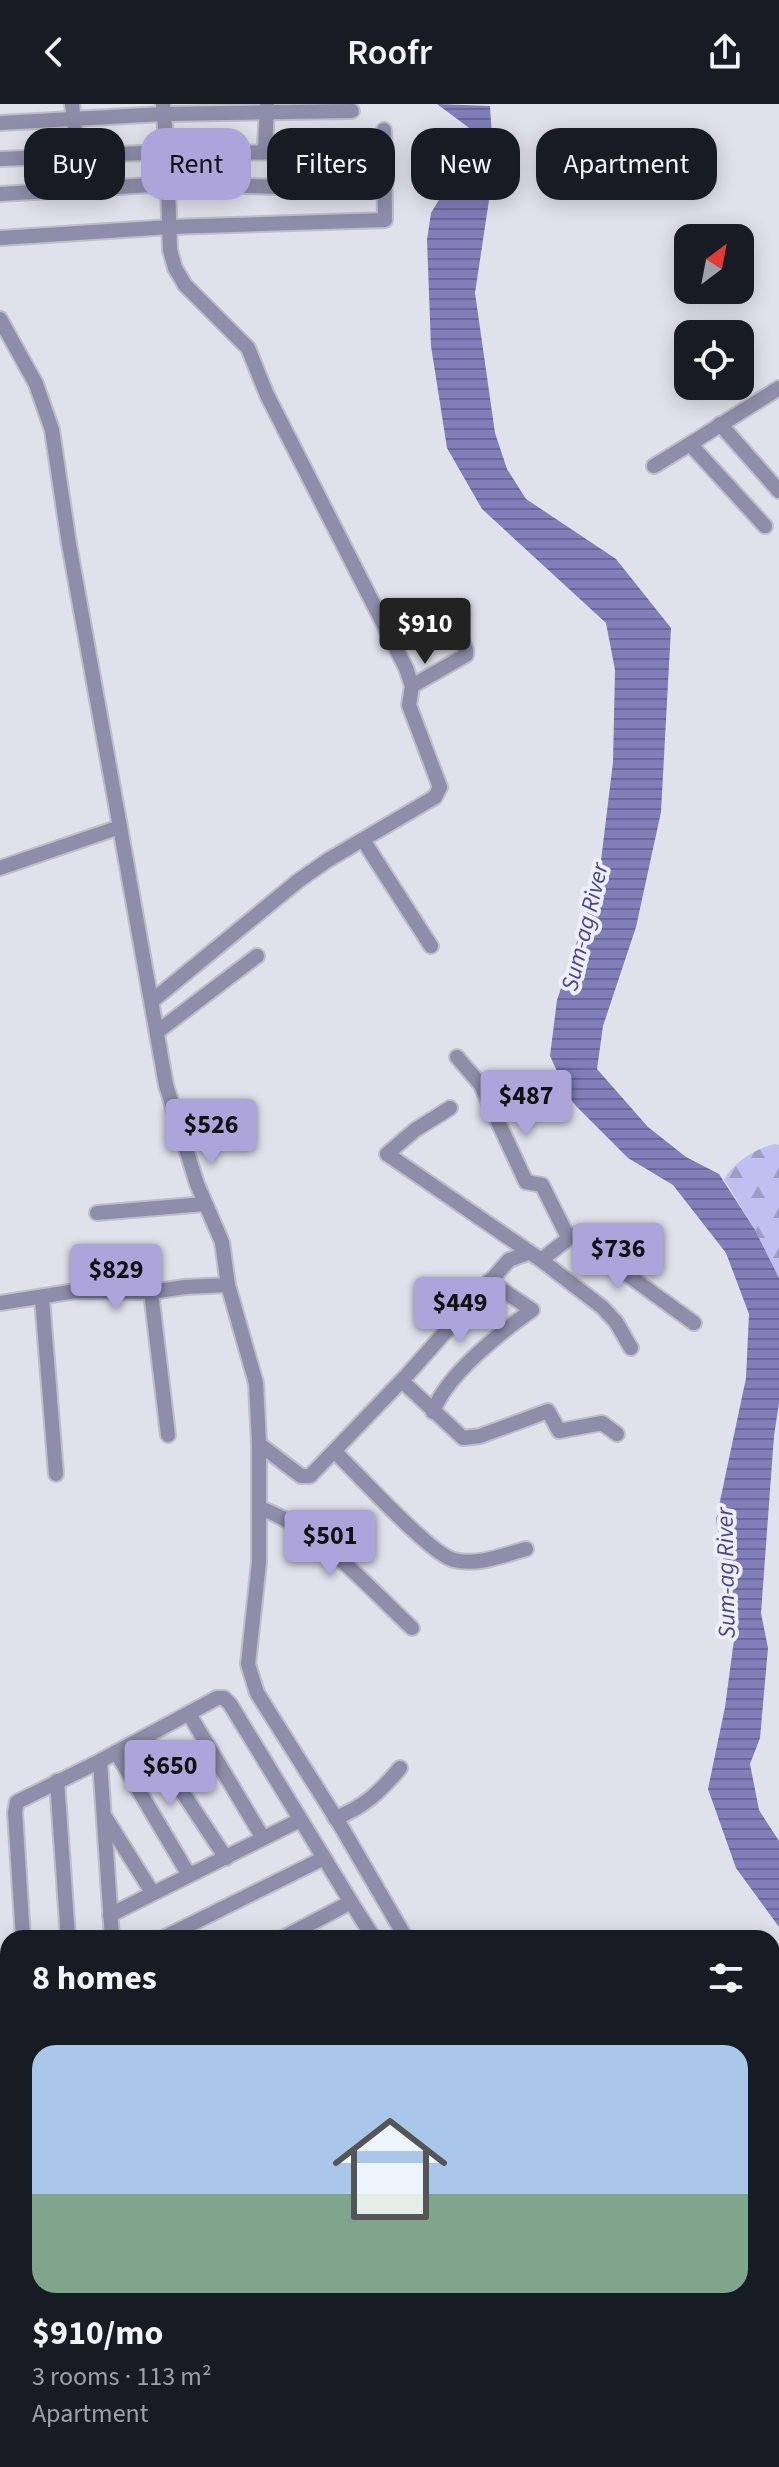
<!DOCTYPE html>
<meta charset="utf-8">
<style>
:root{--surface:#171b24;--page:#242831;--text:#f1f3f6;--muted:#9ea1a6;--line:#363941;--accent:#ada4dc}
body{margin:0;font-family:"Source Sans 3",sans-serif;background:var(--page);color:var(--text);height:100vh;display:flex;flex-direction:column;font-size:30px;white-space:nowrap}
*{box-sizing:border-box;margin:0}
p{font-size:26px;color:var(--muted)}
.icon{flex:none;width:44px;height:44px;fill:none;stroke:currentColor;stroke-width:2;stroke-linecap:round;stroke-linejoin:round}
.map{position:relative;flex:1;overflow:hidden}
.drawer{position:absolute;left:0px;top:1826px;width:780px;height:538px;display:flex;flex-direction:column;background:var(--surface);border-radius:24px 24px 0 0;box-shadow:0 4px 20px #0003}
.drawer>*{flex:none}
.guide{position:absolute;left:24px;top:24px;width:732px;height:72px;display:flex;gap:16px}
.needle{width:52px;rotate:32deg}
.tools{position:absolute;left:674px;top:120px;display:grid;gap:16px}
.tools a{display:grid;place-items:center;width:80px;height:80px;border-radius:16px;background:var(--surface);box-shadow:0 4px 20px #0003;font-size:40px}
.price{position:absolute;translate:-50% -68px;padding:0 18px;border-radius:8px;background:var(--accent);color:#111;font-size:26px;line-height:52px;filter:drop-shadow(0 2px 4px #0008)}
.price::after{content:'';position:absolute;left:50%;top:48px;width:24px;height:18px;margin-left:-12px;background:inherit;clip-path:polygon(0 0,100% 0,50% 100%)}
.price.selected{background:#222;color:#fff}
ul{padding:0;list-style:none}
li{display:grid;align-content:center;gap:16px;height:424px;padding:0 32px}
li+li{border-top:2px solid var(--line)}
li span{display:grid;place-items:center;height:248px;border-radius:24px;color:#555}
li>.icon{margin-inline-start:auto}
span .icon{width:144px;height:144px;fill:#fffc;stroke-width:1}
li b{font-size:34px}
h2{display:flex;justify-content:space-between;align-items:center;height:96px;padding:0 32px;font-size:34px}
.chip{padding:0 28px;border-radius:24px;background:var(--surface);box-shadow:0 4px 20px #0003;font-size:28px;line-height:72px}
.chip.selected{background:var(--accent);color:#111}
header{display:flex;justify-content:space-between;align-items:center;height:104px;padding:0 32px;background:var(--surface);font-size:36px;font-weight:600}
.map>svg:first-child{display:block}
</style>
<header><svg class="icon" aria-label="back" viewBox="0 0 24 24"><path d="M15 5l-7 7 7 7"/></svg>Roofr<svg class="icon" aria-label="share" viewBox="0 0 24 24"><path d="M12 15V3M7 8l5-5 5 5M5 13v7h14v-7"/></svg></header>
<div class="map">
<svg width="779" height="2363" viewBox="0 0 779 2363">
<defs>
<pattern id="forest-firs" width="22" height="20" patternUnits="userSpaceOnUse" patternTransform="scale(2)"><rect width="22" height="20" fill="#c0bff2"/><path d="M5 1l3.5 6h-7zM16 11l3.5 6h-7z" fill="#9d9cc5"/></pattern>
<pattern id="water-rules" width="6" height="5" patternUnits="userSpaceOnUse" patternTransform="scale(2)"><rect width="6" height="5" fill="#817eba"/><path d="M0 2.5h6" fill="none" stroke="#6a6898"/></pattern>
</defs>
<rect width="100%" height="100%" fill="#e1e1ec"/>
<path fill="url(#forest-firs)" d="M774,1040L779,1041V1174L755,1126L724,1075C737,1056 752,1047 774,1040Z"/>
<polygon fill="url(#water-rules)" points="437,0 490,2 494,63 475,189 495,329 507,365 526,395 616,455 671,524 661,708 636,823 603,922 597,965 648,1023 686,1053 719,1070 755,1126 779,1174 779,1299 774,1332 761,1509 768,1544 760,1634 750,1660 759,1706 779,1737 779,1823 736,1764 708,1685 725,1603 736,1521 716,1416 746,1274 749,1210 726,1149 673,1081 628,1054 576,1002 569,993 550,952 557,896 599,773 613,658 615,566 606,519 482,405 447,344 431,242 427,136 431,109 463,56 472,26"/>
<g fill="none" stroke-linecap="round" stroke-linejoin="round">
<defs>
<g id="minor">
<polyline points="72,0 78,51"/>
<polyline points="0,19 163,10 352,7"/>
<polyline points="265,46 267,0"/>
<polyline points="0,55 167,48 360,49"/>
<polyline points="0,90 168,80 317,84"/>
<polyline points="0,134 170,123 385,116 384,26"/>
<polyline points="0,215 36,280 52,326 69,440 120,723 0,764"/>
<polyline points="720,320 779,387"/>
<polyline points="654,362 690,340"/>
<polyline points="765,422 690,340 779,284"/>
<polyline points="412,582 466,551 466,546 449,509"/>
<polyline points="120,723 166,981 197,1080 222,1138 228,1181 256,1279 259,1340 259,1458 248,1560 257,1589 339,1719 406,1834"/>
<polyline points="363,736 431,842"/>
<polyline points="152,897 298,777 328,756 435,693 440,683 409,601 412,582 406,564 267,291 248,244 185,181 175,164 170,146 167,48 163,0"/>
<polyline points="157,928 257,852"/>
<polyline points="457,953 481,981 526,1078 542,1081 568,1133"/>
<polyline points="450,1004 415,1026 387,1050 541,1156 602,1203 616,1218 631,1244"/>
<polyline points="97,1109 205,1100"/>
<polyline points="541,1156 573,1131 694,1219"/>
<polyline points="151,1188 168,1331"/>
<polyline points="42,1194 56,1370"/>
<polyline points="0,1199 76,1187 151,1188 185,1183 228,1181"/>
<polyline points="402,1277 463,1334 480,1332 548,1307 559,1327 602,1319 617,1330"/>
<path d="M433,1308C446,1271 501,1228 532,1206L489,1177"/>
<polyline points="259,1340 301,1372 310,1372 408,1270 509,1156 528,1149"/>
<path d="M335,1348C357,1369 431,1451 454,1456C479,1462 503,1451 526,1445"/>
<path d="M260,1404C320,1426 366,1481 412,1524"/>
<polyline points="189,1610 263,1734"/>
<polyline points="146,1633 226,1754"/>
<polyline points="116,1648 189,1771"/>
<polyline points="100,1657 112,1834"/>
<polyline points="57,1677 68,1834"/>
<polyline points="105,1713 152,1788"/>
<path d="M335,1714C363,1704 381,1687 400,1664"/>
<polyline points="351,1798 374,1834"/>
<polyline points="110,1811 300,1716"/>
<polyline points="23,1834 15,1708 17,1698 100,1657 217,1594 224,1594 230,1600 351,1798 283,1834"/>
<polyline points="163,1834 324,1754"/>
<polyline points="0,1882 8,1882"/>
<polyline points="0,2223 8,2222"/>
<polyline points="775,2241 779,2252"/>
<polyline points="597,2363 598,2356"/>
</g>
</defs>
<use href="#minor" stroke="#bebec8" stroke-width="18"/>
<use href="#minor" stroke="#8e8eaa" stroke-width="14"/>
</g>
<g text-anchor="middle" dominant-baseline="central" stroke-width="8" stroke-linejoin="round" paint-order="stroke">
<g font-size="24" font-style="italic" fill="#4b418d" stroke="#eeeefa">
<text transform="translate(585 823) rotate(-76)">Sum-ag River</text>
<text transform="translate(726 1469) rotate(-91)">Sum-ag River</text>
</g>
</g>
</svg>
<div class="tools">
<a><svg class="needle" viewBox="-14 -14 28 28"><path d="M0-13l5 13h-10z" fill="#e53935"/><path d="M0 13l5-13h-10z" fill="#9ea1a6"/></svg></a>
<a><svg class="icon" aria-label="locate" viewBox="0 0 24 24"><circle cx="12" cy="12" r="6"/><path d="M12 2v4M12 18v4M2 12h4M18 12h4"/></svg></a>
</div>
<b class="price selected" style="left:425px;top:562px">$910</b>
<b class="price" style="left:526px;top:1034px">$487</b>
<b class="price" style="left:211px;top:1063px">$526</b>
<b class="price" style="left:618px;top:1187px">$736</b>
<b class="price" style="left:116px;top:1208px">$829</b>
<b class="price" style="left:460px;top:1241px">$449</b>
<b class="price" style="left:330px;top:1474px">$501</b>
<b class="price" style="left:170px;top:1704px">$650</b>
<div class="guide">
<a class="chip">Buy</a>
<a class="chip selected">Rent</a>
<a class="chip">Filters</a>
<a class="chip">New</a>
<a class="chip">Apartment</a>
</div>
<section class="drawer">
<h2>8 homes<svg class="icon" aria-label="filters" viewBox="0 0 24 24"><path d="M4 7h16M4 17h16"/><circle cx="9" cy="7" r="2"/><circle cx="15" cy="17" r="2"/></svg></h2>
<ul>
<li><span style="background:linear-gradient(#a9c7e8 60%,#7fa58c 0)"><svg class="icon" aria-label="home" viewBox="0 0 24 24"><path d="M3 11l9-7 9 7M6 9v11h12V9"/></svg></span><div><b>$910/mo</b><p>3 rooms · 113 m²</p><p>Apartment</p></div></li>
</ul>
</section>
</div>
